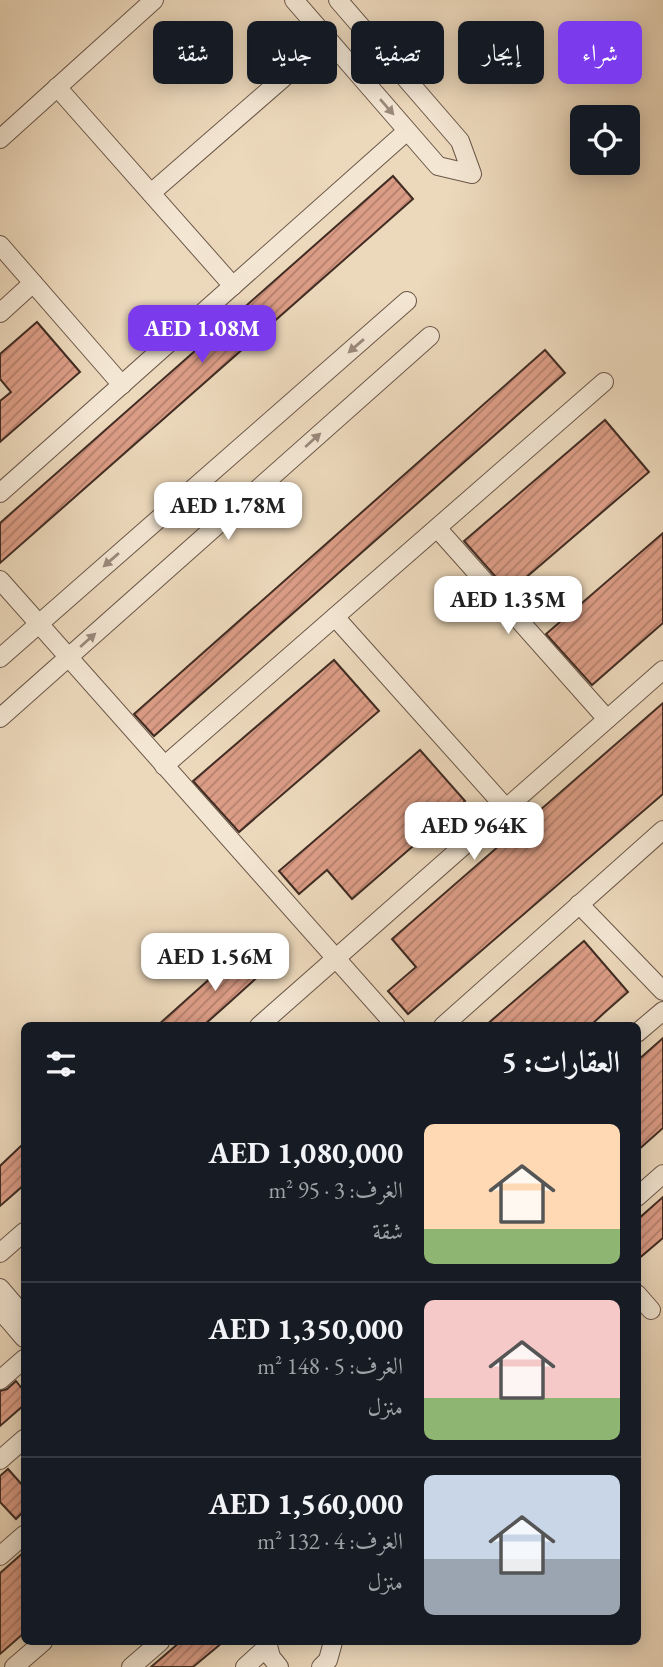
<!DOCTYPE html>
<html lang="ar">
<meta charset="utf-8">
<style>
:root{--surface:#171b24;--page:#242831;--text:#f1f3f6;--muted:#9ea1a6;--line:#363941;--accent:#7c3aed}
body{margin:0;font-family:"EB Garamond",Amiri,serif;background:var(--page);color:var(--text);direction:rtl;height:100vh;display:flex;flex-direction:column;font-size:26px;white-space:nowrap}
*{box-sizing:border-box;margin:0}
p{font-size:23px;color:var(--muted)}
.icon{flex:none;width:38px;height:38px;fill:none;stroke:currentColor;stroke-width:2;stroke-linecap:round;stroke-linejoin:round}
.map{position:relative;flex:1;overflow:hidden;direction:ltr}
.side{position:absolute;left:21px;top:1022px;width:620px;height:623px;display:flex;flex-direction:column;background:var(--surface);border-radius:10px;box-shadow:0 4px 18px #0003;direction:rtl}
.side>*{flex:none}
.guide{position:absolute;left:21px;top:21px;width:621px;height:63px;direction:rtl;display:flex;gap:14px}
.fabs{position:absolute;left:570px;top:105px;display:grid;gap:14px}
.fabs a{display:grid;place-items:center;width:70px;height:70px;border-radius:10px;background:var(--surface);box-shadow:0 4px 18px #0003;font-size:35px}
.price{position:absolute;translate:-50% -60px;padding:0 16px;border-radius:14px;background:#fff;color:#222;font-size:23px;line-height:46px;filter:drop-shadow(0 2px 4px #0008)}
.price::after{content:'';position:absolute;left:50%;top:42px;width:21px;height:16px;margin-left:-10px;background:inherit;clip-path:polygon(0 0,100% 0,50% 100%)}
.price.on{background:var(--accent);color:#fff}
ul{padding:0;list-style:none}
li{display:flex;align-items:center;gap:21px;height:175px;padding:0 21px}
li+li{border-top:2px solid var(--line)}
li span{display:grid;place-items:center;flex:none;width:196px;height:140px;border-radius:10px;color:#555}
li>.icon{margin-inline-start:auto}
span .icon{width:84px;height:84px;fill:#fffc;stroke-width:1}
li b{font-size:30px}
h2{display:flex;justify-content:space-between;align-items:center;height:84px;padding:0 21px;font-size:30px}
.tag{padding:0 24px;border-radius:10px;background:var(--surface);box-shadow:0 4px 18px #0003;font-size:24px;line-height:63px}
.tag.on{background:var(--accent);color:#fff}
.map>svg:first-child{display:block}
</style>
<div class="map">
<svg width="663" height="1667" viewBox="0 0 663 1667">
<defs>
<pattern id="building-hatch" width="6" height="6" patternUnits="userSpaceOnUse" patternTransform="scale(1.75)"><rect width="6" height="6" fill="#dc9d86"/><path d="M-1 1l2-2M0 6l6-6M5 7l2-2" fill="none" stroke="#b4806d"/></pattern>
</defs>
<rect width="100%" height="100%" fill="#ecd8bb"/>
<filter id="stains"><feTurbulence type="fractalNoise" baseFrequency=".00286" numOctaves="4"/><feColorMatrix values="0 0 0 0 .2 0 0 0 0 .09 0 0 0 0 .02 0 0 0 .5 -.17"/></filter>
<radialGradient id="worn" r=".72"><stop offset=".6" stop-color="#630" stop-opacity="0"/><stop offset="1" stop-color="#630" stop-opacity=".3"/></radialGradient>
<g fill="url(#building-hatch)" stroke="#402c23" stroke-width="2">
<polygon points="393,176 413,199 0,563 0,523"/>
<polygon points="37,322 80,372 0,442 0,401 11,392 0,379 0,354"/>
<polygon points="545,350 565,373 154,736 134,714"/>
<polygon points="605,420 649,472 509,592 464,541"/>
<polygon points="663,533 663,623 592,685 546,634"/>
<polygon points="334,660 379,711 239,832 193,781"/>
<polygon points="663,703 663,794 408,1014 388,991 416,967 392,939"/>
<polygon points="420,750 465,801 352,899 327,870 299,894 279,871"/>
<polygon points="584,941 628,992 604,1013 590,1026 485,1026"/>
<polygon points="242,950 262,973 231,1001 203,1026 157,1026"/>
<polygon points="663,1038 663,1128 637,1151 637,1061"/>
<polygon points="24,1143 24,1185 0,1206 0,1166"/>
<polygon points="663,1197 663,1238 637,1260 637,1220"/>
<polygon points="16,1381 24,1391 24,1405 0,1426 0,1391 7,1389"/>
<polygon points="8,1469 24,1487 24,1511 16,1519 0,1502 0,1476"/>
<polygon points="24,1552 24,1633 0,1654 0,1573"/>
<polygon points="180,1642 223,1642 193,1667 151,1667"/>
</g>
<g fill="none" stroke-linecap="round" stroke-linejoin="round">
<defs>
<g id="minor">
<polyline points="294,0 438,166 472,174 460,141 338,0"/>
<polyline points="57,87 233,286"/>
<polyline points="0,139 154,0"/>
<polyline points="151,193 328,39"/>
<polyline points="0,245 122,385"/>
<polyline points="0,313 33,283"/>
<polyline points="0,493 407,131"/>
<polyline points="437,528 607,719"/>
<polyline points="0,580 396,1026"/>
<polyline points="335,617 506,808"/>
<polyline points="0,658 407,301"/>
<polyline points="0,718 430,336"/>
<polyline points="164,766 604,382"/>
<polyline points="579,904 663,991"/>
<polyline points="259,1026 663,670"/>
<polyline points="443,1026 663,830"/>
<polyline points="637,1033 663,1011"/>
<polyline points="637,1197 663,1174"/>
<polyline points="0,1253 24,1232"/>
<polyline points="0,1288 24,1316"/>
<polyline points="637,1294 651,1310"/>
<polyline points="0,1310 24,1338"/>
<polyline points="0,1380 24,1359"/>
<polyline points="0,1460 24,1439"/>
<polyline points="0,1556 24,1535"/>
<polyline points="267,1642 271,1657 279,1667"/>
<polyline points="14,1667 43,1642"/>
<polyline points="131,1667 160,1642"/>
<polyline points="245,1667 267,1647"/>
<polyline points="321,1667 328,1660 333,1642"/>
</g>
</defs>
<use href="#minor" stroke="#6b5749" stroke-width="20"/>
<use href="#minor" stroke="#f3e6d3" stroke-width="18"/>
</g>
<defs><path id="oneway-solid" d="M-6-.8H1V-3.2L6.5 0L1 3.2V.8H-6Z" transform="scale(1.75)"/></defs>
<g fill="#9a897b">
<use href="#oneway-solid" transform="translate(387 107) rotate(49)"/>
<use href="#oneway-solid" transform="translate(356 346) rotate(139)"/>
<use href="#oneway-solid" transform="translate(313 440) rotate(-42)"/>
<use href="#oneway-solid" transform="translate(111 560) rotate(139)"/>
<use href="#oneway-solid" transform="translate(88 640) rotate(-42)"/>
</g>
<rect width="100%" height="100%" filter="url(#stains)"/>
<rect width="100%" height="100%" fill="url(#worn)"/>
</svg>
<div class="fabs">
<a><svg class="icon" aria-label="locate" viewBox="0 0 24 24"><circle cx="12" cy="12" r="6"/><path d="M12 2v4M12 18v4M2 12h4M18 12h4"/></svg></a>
</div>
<b class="price on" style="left:202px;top:365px">AED 1.08M</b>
<b class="price" style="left:228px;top:542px">AED 1.78M</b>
<b class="price" style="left:508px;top:636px">AED 1.35M</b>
<b class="price" style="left:474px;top:862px">AED 964K</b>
<b class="price" style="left:215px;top:993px">AED 1.56M</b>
<div class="guide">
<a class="tag on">شراء</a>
<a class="tag">إيجار</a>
<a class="tag">تصفية</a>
<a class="tag">جديد</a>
<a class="tag">شقة</a>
</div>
<section class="side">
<h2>العقارات: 5<svg class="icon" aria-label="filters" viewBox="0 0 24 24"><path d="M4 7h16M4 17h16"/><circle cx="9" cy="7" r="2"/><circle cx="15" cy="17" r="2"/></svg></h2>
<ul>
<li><span style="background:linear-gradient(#ffd9b3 75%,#8fb573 0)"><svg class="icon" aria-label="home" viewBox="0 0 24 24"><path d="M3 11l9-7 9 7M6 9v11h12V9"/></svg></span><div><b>AED 1,080,000</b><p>الغرف: 3 · 95 m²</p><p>شقة</p></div></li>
<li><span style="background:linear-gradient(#f6c9c9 70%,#8fb573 0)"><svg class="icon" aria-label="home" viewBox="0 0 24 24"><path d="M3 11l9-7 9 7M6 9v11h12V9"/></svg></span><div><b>AED 1,350,000</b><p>الغرف: 5 · 148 m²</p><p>منزل</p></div></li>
<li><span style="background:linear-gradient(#c9d6e8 60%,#9aa5b1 0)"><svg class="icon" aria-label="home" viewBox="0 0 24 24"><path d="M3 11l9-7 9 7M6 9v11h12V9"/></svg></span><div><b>AED 1,560,000</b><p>الغرف: 4 · 132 m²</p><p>منزل</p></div></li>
</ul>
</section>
</div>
